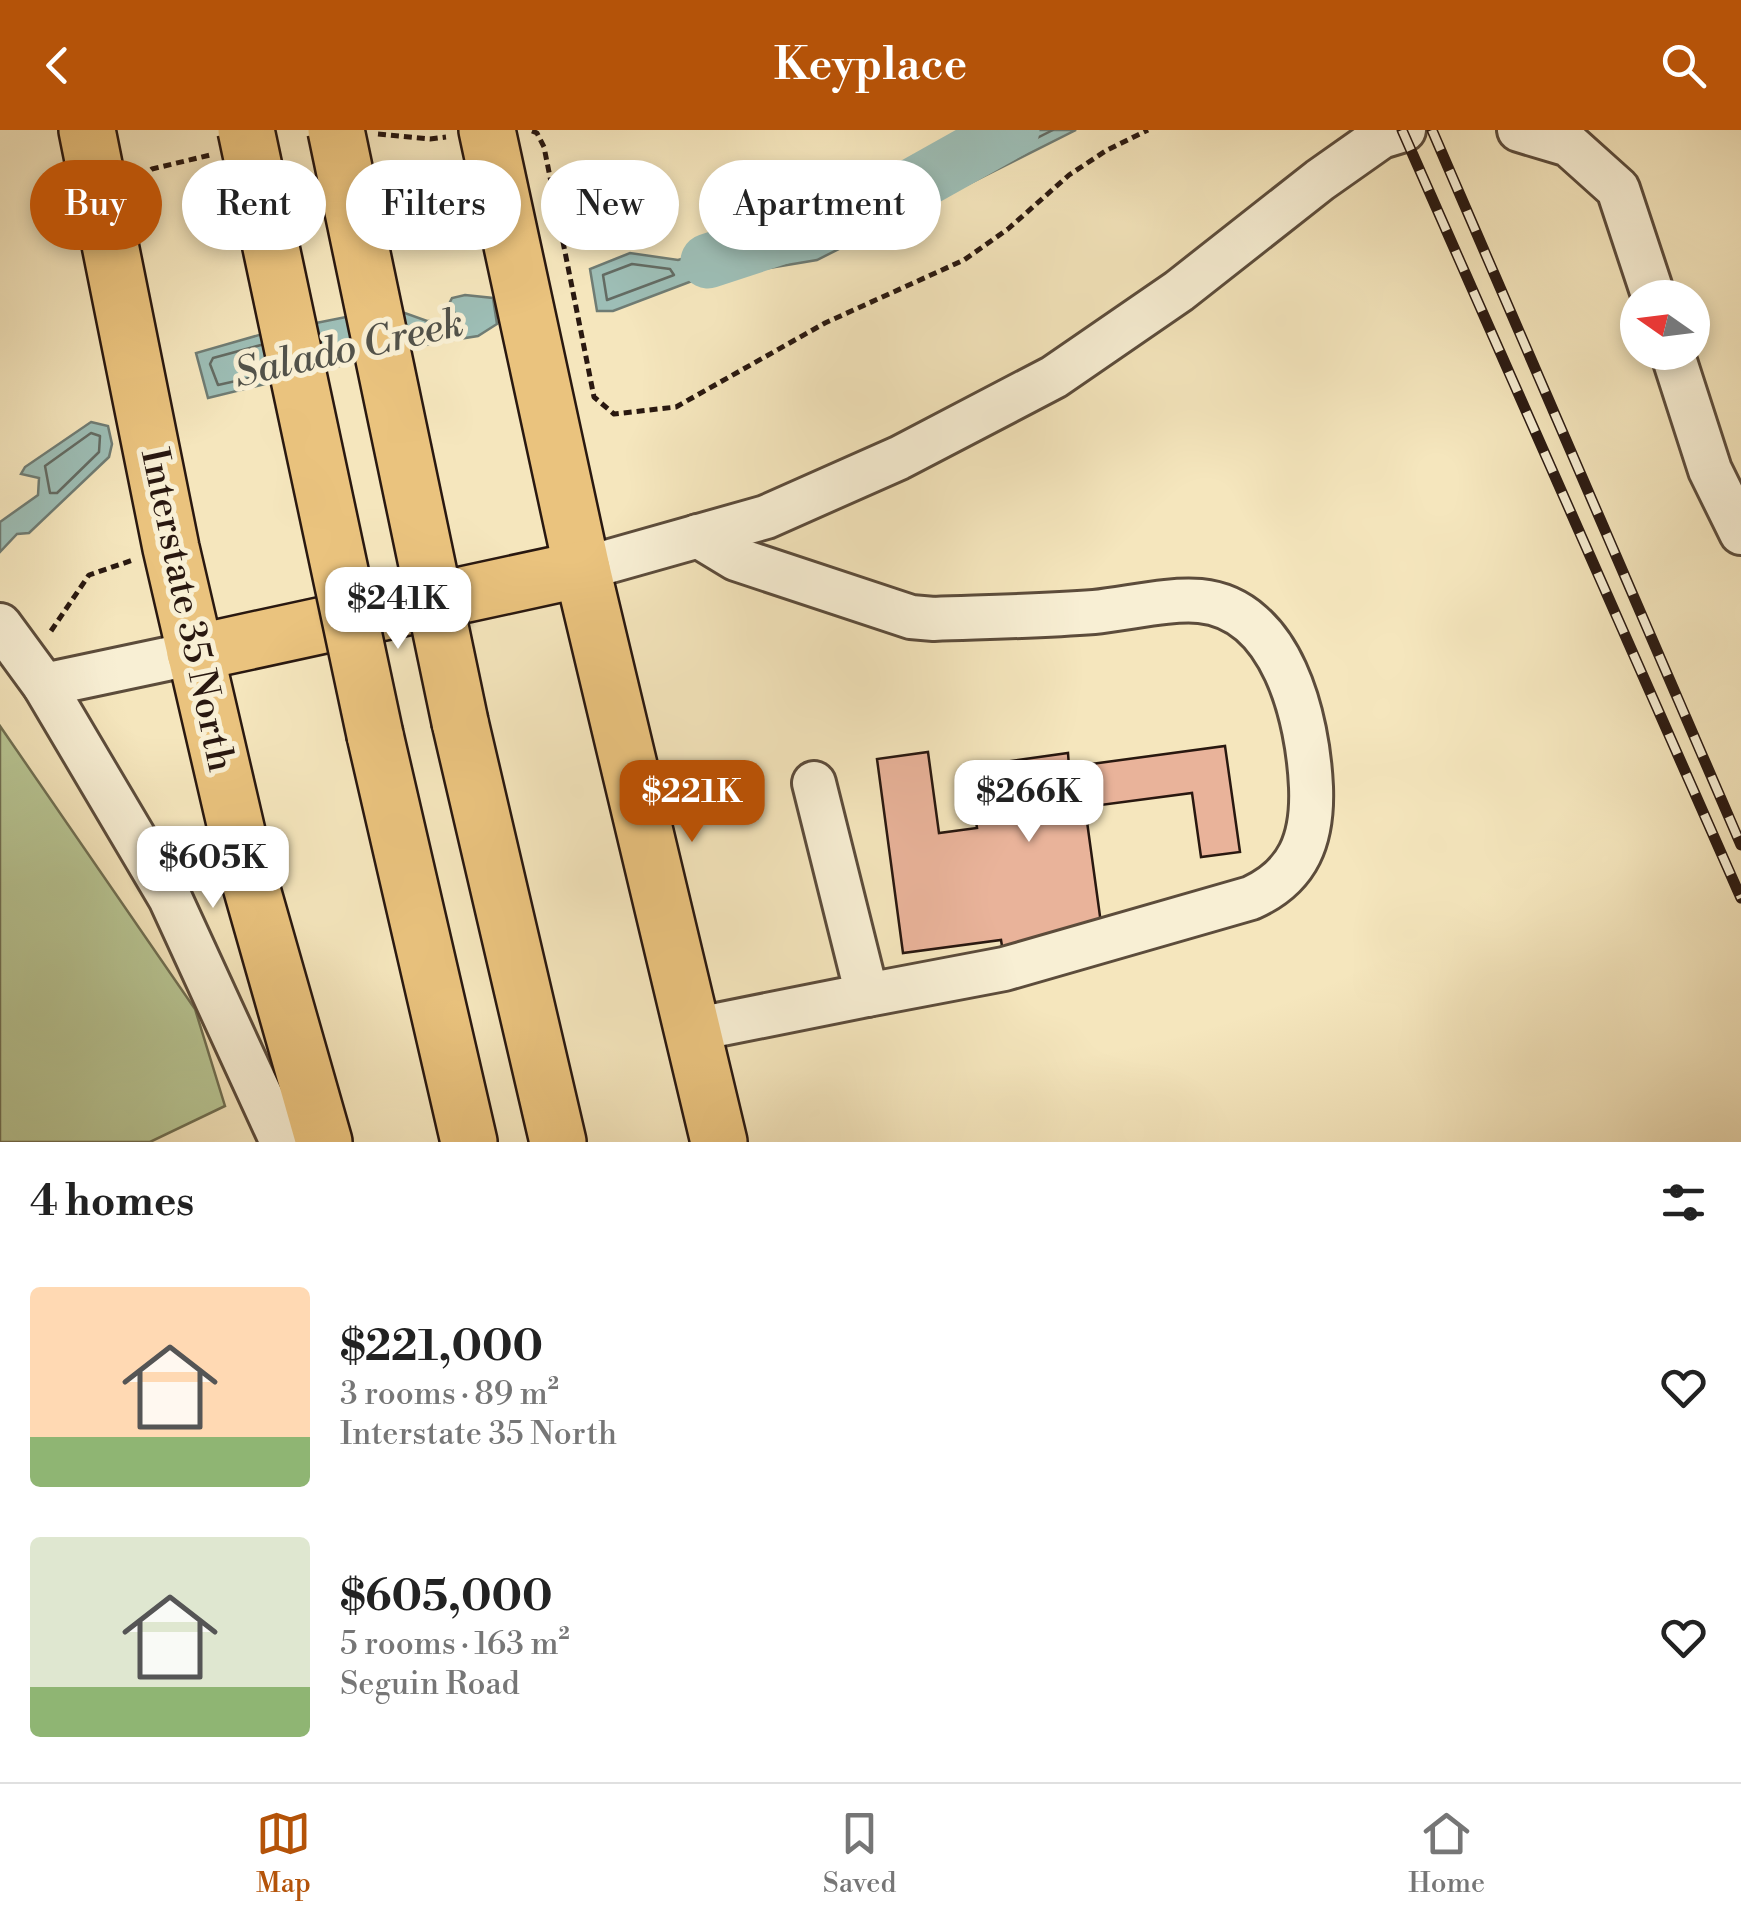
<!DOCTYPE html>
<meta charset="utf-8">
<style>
:root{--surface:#fff;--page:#f6f6f6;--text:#222;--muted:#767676;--line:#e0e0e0;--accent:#b45309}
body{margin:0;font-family:"Libre Bodoni",serif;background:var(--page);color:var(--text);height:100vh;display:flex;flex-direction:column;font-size:38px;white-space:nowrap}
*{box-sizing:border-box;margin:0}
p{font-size:32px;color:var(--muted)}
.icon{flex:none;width:55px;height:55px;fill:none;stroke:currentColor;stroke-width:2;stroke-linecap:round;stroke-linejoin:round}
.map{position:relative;height:1012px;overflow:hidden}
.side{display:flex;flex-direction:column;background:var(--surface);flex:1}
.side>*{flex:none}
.top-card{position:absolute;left:30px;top:30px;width:1000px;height:90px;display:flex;gap:20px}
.needle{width:65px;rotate:284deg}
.tools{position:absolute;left:1620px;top:150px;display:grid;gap:20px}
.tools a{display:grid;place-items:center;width:90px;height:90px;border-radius:50%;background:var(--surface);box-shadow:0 5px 15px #0003;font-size:50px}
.price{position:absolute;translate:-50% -85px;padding:0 22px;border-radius:20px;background:#fff;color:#222;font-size:32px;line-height:65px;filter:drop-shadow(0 2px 5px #0008)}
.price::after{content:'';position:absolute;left:50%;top:60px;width:30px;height:22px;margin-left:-15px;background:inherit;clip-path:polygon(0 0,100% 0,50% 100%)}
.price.on{background:var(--accent);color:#fff}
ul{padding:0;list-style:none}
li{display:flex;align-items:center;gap:30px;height:250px;padding:0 30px}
li span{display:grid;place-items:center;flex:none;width:280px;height:200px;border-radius:10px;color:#555}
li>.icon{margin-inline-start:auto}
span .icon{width:120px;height:120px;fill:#fffc;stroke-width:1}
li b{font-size:42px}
h2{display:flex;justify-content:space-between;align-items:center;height:120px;padding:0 30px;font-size:42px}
.chip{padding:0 35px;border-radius:45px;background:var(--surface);box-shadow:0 5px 15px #0003;font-size:35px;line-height:90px}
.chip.on{background:var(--accent);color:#fff}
header{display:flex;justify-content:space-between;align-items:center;height:130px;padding:0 30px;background:var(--accent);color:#fff;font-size:45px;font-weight:600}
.tabs{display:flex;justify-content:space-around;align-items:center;height:140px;border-top:2px solid var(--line);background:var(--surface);font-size:28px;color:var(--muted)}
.tabs a{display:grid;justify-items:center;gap:5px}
.tabs .on{color:var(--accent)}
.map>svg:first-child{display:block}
</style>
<header><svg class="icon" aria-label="back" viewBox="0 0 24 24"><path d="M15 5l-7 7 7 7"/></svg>Keyplace<svg class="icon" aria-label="search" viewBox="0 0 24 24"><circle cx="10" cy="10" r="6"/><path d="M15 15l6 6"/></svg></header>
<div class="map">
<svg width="1741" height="1012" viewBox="0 0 1741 1012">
<rect width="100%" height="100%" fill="#f5e6bd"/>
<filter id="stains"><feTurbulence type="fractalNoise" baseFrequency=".002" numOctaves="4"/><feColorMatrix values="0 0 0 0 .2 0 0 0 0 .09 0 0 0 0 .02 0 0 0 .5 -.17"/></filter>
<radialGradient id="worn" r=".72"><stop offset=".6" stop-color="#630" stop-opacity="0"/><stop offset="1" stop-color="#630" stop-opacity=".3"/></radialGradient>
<polygon fill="#b8c694" stroke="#706f52" stroke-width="2.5" points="0,596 195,879 225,976 150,1012 0,1012"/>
<g fill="#9dbeb6" stroke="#6f7c74" stroke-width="2.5">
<polygon points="978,0 1076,0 817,130 692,151 613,181 597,181 590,139 630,123 678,130 759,106 806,108"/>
<polygon points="465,165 493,168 497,194 478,206 434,213 208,268 196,223 266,203 391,178 427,191 452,190 456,185 449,174 452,168"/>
<polygon points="91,292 108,296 112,314 109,327 29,403 17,404 0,422 0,392 38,365 39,348 21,344 25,337"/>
</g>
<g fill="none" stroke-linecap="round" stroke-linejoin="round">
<g stroke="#636b63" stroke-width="2.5">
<polyline points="981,0 976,13 854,89 852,97 859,98 1053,0"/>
<polygon points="760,116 779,117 782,123 735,134 730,131 732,124"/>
<polygon points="632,134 670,139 674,145 607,170 603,145"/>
<polyline points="261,215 213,228 210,234 218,255 267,244"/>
<polygon points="91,303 100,306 99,322 57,363 50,363 45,336"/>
</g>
<polyline stroke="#9dbeb6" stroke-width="55" points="708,131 880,74 1012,0"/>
</g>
<polygon fill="#e9b39a" stroke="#291810" stroke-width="2.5" points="1225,616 1240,722 1201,727 1192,663 1085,677 1103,808 1003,822 1001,810 903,823 877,629 928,622 939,703 977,698 972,662 1008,658 1004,632 1068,623 1069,637"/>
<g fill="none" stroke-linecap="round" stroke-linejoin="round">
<defs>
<g id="minor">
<polyline points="1519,0 1569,15 1618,59 1654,168"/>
<polyline points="1672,222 1710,340 1741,403"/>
<path d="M698,406L736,429L911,487L934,489C987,487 1041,486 1094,482C1126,479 1169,468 1200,471C1283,479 1308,589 1311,657C1313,709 1299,746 1251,768L1004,839L867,865"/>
<polyline points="582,439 766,387 899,328 1054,247 1179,161 1320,50 1381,7 1404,0"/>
<polyline points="0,495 44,555 170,768 282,1012"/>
<polyline points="44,555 195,523"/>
<polyline points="692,900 867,865 814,653"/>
</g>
<g id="major">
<polyline points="87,0 171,418 243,728 324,1012"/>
<polyline points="487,0 582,439 719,1012"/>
<polyline points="195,523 582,439"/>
</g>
<g id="highway">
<polyline points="460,592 558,1012"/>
<polyline points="375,605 469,1012"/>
</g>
</defs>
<use href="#minor" stroke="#5c4c3b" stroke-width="48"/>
<use href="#major" stroke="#291810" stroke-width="60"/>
<use href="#highway" stroke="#291810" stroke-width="60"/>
<g stroke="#291810" stroke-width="5" stroke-dasharray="8 5" stroke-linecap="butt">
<polyline points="532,1 537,3 544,17 594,267 614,284 676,277 825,193 964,130 1008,99 1069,45 1107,20 1148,0"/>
<polyline points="378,4 430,9 446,7"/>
<polyline points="141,48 152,39 210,25"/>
<polyline points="51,501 89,445 133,430"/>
</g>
<use href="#minor" stroke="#f8efd4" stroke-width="42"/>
<use href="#major" stroke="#eac37e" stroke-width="55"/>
<use href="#highway" stroke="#eac37e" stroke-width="55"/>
<defs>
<g id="rail">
<polyline points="1402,0 1741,768"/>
<polyline points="1432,0 1741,715"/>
</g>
</defs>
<use href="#rail" stroke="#291810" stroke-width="11"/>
<use href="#rail" stroke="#f8efd4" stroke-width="8" stroke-dasharray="22" stroke-linecap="butt"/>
<defs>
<g id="highway-bridge">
<polyline points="246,0 375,605"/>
<polyline points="336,0 460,592"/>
</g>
</defs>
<use href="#highway-bridge" stroke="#291810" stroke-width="60" stroke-linecap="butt"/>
<use href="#highway-bridge" stroke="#eac37e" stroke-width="55"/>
</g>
<g text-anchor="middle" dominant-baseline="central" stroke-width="10" stroke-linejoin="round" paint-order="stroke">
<g font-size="38" fill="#291810" stroke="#f8efd4">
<text transform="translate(187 480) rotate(78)">Interstate 35 North</text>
</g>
<g font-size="40" font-style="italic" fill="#52524a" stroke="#f8efd4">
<text transform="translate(349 219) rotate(-13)">Salado Creek</text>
</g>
</g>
<rect width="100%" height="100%" filter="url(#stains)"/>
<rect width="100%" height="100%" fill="url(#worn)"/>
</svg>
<div class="tools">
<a><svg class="needle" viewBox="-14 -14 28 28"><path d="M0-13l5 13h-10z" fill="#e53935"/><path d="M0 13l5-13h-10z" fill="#767676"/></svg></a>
</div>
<b class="price" style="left:398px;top:522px">$241K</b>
<b class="price on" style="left:692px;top:715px">$221K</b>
<b class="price" style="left:1029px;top:715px">$266K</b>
<b class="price" style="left:213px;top:781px">$605K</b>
<div class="top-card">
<a class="chip on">Buy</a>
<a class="chip">Rent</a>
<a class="chip">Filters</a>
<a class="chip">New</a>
<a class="chip">Apartment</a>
</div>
</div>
<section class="side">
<h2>4 homes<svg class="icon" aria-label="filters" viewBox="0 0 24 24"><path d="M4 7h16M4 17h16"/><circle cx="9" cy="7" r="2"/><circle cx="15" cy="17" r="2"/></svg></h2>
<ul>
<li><span style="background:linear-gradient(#ffd9b3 75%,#8fb573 0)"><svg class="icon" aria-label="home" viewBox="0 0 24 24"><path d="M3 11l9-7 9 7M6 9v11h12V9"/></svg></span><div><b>$221,000</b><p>3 rooms · 89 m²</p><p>Interstate 35 North</p></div><svg class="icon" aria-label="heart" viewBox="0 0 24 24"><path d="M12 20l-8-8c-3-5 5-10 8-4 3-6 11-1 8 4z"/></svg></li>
<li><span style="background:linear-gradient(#dfe7d0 75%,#8fb573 0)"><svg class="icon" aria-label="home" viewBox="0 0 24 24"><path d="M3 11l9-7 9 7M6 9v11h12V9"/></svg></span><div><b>$605,000</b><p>5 rooms · 163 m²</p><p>Seguin Road</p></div><svg class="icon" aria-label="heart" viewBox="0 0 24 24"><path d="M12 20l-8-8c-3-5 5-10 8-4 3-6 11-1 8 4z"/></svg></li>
</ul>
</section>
<nav class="tabs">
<a class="on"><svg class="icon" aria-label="map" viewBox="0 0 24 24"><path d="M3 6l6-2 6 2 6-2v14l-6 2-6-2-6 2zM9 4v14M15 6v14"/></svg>Map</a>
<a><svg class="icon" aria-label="saved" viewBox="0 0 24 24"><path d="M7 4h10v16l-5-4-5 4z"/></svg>Saved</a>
<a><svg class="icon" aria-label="home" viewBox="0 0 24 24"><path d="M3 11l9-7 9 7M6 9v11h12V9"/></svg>Home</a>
</nav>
